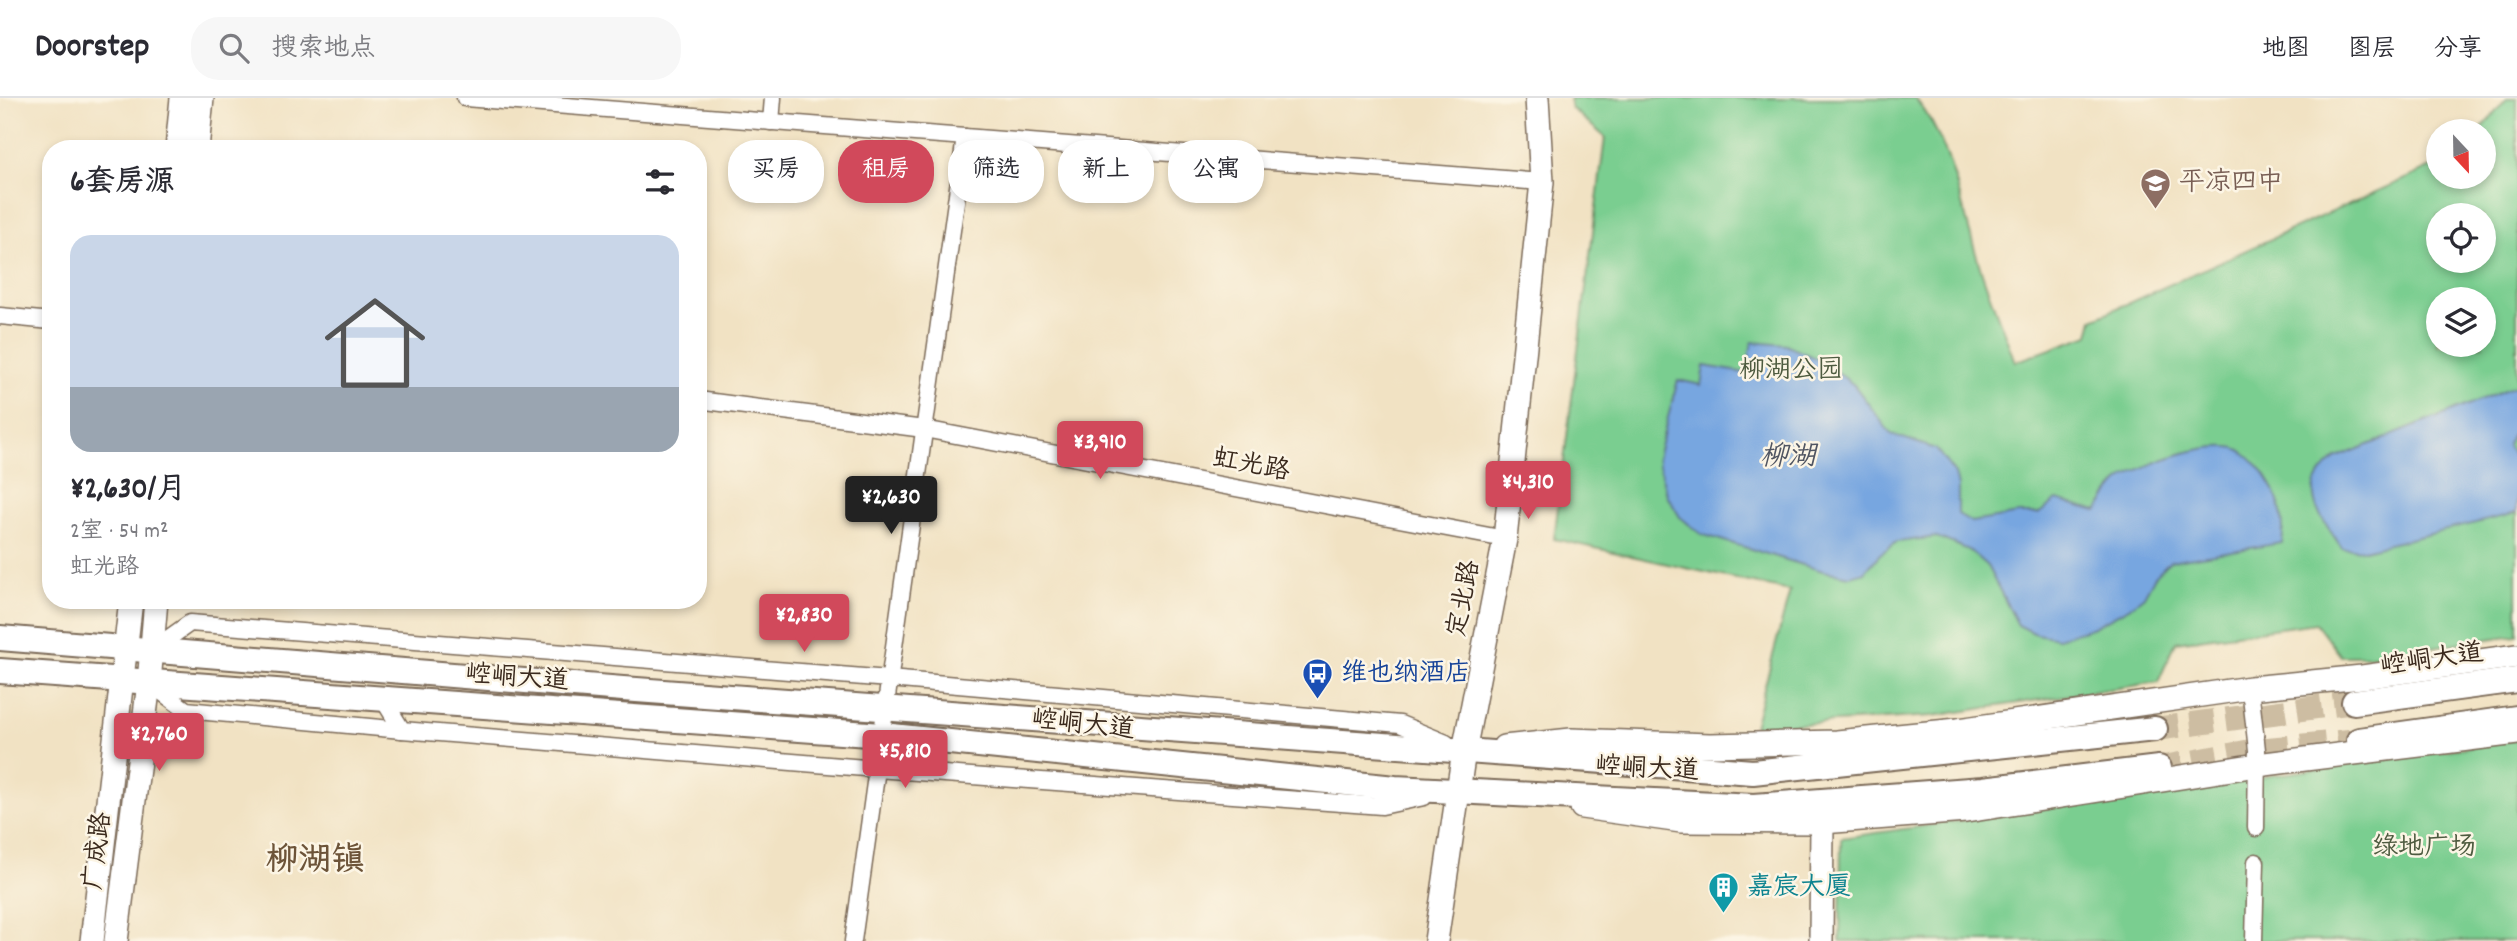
<!DOCTYPE html>
<html lang="zh">
<meta charset="utf-8">
<style>
:root{--surface:#fff;--page:#f7f7f7;--text:#2b2b33;--muted:#7c7c81;--line:#e1e1e2;--accent:#d1495b}
body{margin:0;font-family:Dekko,"LXGW WenKai TC",sans-serif;background:var(--page);color:var(--text);height:100vh;display:flex;flex-direction:column;font-size:26px;white-space:nowrap}
*{box-sizing:border-box;margin:0}
p{font-size:23px;color:var(--muted)}
.icon{flex:none;width:38px;height:38px;fill:none;stroke:currentColor;stroke-width:2;stroke-linecap:round;stroke-linejoin:round}
.map{position:relative;flex:1;overflow:hidden}
.panel{position:absolute;left:42px;top:42px;width:665px;height:469px;display:flex;flex-direction:column;background:var(--surface);border-radius:28px;box-shadow:0 4px 10px #0003}
.panel>*{flex:none}
.top-card{position:absolute;left:728px;top:42px;width:665px;height:63px;display:flex;gap:14px}
.needle{width:46px;rotate:158deg}
.tools{position:absolute;left:2426px;top:21px;display:grid;gap:14px}
.tools a{display:grid;place-items:center;width:70px;height:70px;border-radius:50%;background:var(--surface);box-shadow:0 4px 10px #0003;font-size:35px}
.price{position:absolute;translate:-50% -60px;padding:0 16px;border-radius:7px;background:var(--accent);color:#fff;font-size:23px;line-height:46px;filter:drop-shadow(0 2px 4px #0008)}
.price::after{content:'';position:absolute;left:50%;top:42px;width:21px;height:16px;margin-left:-10px;background:inherit;clip-path:polygon(0 0,100% 0,50% 100%)}
.price.on{background:#222;color:#fff}
ul{padding:0;list-style:none}
li{display:grid;align-content:center;gap:14px;height:371px;padding:0 28px}
li span{display:grid;place-items:center;height:217px;border-radius:21px;color:#555}
li>.icon{margin-inline-start:auto}
span .icon{width:126px;height:126px;fill:#fffc;stroke-width:1}
li b{font-size:30px}
h2{display:flex;justify-content:space-between;align-items:center;height:84px;padding:0 28px;font-size:30px}
.chip{padding:0 24px;border-radius:28px;background:var(--surface);box-shadow:0 4px 10px #0003;font-size:24px;line-height:63px}
.chip.on{background:var(--accent);color:#fff}
header{display:flex;align-items:center;gap:42px;box-sizing:border-box;height:98px;padding:0 35px;background:var(--surface);border-bottom:2px solid var(--line)}
header strong{font-size:33px}
nav{display:flex;gap:38px;margin-inline-start:auto;font-size:24px}
.search{width:490px;height:63px;background:var(--page);display:flex;align-items:center;gap:18px;box-sizing:border-box;padding:0 24px;border-radius:28px;color:var(--muted);font-size:26px}
.map>svg:first-child{display:block}
</style>
<header>
<strong>Doorstep</strong>
<div class="search"><svg class="icon" aria-label="search" viewBox="0 0 24 24"><circle cx="10" cy="10" r="6"/><path d="M15 15l6 6"/></svg>搜索地点</div>
<nav><a>地图</a><a>图层</a><a>分享</a></nav>
</header>
<div class="map">
<svg width="2517" height="843" viewBox="0 0 2517 843">
<rect width="100%" height="100%" fill="#fcf5e5"/>
<filter id="ink" filterUnits="userSpaceOnUse"><feTurbulence type="fractalNoise" baseFrequency=".0143" numOctaves="2"/><feDisplacementMap in="SourceGraphic" scale="14" xChannelSelector="R" yChannelSelector="G"/><feConvolveMatrix kernelMatrix="1 2 1 2 8 2 1 2 1" color-interpolation-filters="sRGB"/></filter>
<filter id="wash" filterUnits="userSpaceOnUse"><feTurbulence type="fractalNoise" baseFrequency=".00686" numOctaves="4" result="noise"/><feDisplacementMap in="SourceGraphic" scale="28" xChannelSelector="R" yChannelSelector="G"/><feGaussianBlur stdDeviation="1.57" result="paint"/><feColorMatrix in="noise" values="0 0 0 0 0 0 0 0 0 0 0 0 0 0 0 0 0 1.4 0 .05"/><feComposite in="paint" operator="in"/></filter>
<g filter="url(#wash)">
<rect width="100%" height="100%" fill="#f1e2c3"/>
<g fill="#7ace90" stroke="#5a7c57" stroke-width="2" fill-rule="evenodd">
<path d="M1570,0H1915C1954,47 1962,116 1981,172C1991,203 2004,233 2015,264L2089,237L2093,221L2438,66V79H2483V33H2480L2507,0H2517V537L2368,558H2341L2316,525L2176,544L2158,584L1932,618L1754,629L1790,493L1554,441L1605,39L1571,10ZM2438,117H2483V163H2438ZM2438,201H2483V247H2438Z"/>
<polygon points="2517,642 2517,843 1840,843 1841,740"/>
</g>
<g fill="#77a6e0" stroke="#59687f" stroke-width="2">
<path d="M1752,244L1786,247L1822,263L1854,287L1891,336L1936,351L1955,376L1958,388V416L1972,424L2018,416H2038L2057,402L2097,413C2103,405 2109,395 2116,387C2133,368 2217,339 2240,352C2253,360 2265,375 2272,388C2281,407 2285,424 2282,445L2170,463L2155,478L2144,498L2129,510L2094,529L2058,540L2036,536L2018,527L1987,468L1969,452L1937,439L1897,444L1880,456L1865,474L1850,478L1823,473L1701,436L1680,419L1667,397L1657,360L1678,282L1701,287L1704,268L1746,275Z"/>
<path d="M2517,287V332L2512,336L2507,346L2517,363V415L2364,452L2342,450C2319,415 2295,393 2336,360Z"/>
</g>
</g>
<g filter="url(#ink)">
<g fill="none" stroke-linecap="round" stroke-linejoin="round">
<g stroke="#cdbda2" stroke-width="24" stroke-dasharray="24 12" stroke-linecap="butt">
<polyline points="2155,631 2354,604"/>
<polyline points="2159,670 2257,652 2359,642"/>
</g>
<defs>
<g id="street">
<polyline points="465,0 1542,84"/>
<polyline points="771,24 773,0"/>
<polyline points="0,218 51,223"/>
<polyline points="698,302 924,331 1505,441"/>
<polyline points="152,552 190,525 889,581 1400,626 1446,645"/>
<polyline points="151,586 186,612 402,632"/>
<polyline points="2250,590 2257,652 2256,730"/>
<polyline points="383,601 402,632 877,671 1382,708 1424,699"/>
<polyline points="853,843 965,39"/>
<polyline points="2254,843 2256,764"/>
</g>
<g id="secondary">
<polyline points="177,51 182,0"/>
<polyline points="197,51 202,0"/>
<polyline points="1504,649 1571,642 1710,647 1837,644 1958,632 2250,590 2362,579 2517,558"/>
<polyline points="1582,709 1681,723 1822,724 1966,713 2257,667 2517,635"/>
<polyline points="92,843 131,502"/>
<polyline points="116,843 149,585 156,502"/>
<polyline points="1436,843 1464,653 1505,441 1542,84 1537,0"/>
<polyline points="1821,843 1822,724"/>
</g>
<g id="primary">
<polyline points="0,540 623,591 1753,674 2155,631"/>
<polyline points="0,573 882,637 1395,690 1754,708 1983,691 2159,670"/>
<polyline points="2354,604 2517,582"/>
<polyline points="2359,642 2517,620"/>
</g>
</defs>
<use href="#street" stroke="#7b6a58" stroke-width="19"/>
<use href="#secondary" stroke="#7b6a58" stroke-width="26"/>
<use href="#primary" stroke="#7b6a58" stroke-width="28"/>
<use href="#street" stroke="#fff" stroke-width="16"/>
<use href="#secondary" stroke="#fff" stroke-width="23"/>
<use href="#primary" stroke="#fff" stroke-width="24"/>
</g>
</g>
<defs>
<symbol id="school-pin" viewBox="-11 -11 22 30"><path d="M0 17L-7.5 6A9.5 9.5 0 1 1 7.5 6Z" fill="#8d6e63" stroke="#fcf5e5"/><path d="M0-5L7-2L0 1L-7-2ZM-4 1L0 2.5L4 1V4Q0 6-4 4Z" fill="#fff"/></symbol>
<symbol id="bus-pin" viewBox="-11 -11 22 30"><path d="M0 17L-7.5 6A9.5 9.5 0 1 1 7.5 6Z" fill="#1a4fb4" stroke="#fcf5e5"/><path d="M-5-6H5V4H4V6H2V4H-2V6H-4V4H-5ZM-3.5-4V0h7V-4ZM-3.5 1.2v1.5H-2V1.2ZM2 1.2v1.5H3.5V1.2Z" fill="#fff"/></symbol>
<symbol id="building-pin" viewBox="-11 -11 22 30"><path d="M0 17L-7.5 6A9.5 9.5 0 1 1 7.5 6Z" fill="#0f9aa8" stroke="#fcf5e5"/><path d="M-4-6H4V6H1V3H-1V6H-4ZM-2.5-4.3h1.7v1.8h-1.7ZM.8-4.3h1.7v1.8H.8ZM-2.5-1h1.7V.8h-1.7ZM.8-1h1.7V.8H.8Z" fill="#fff"/></symbol>
</defs>
<g fill-rule="evenodd">
<use href="#school-pin" x="2138" y="68" width="35" height="47"/>
<use href="#bus-pin" x="1300" y="558" width="35" height="47"/>
<use href="#building-pin" x="1706" y="772" width="35" height="47"/>
</g>
<g text-anchor="middle" dominant-baseline="central" stroke-width="5" stroke-linejoin="round" paint-order="stroke">
<g font-size="26" fill="#785e54" stroke="#fcf5e5" text-anchor="start">
<text x="2179" y="85">平凉四中</text>
</g>
<g font-size="26" fill="#4e5b40" stroke="#fcf5e5">
<text x="1791" y="273">柳湖公园</text>
<text x="2424" y="750">绿地广场</text>
</g>
<g font-size="26" fill="#3b2a1e" stroke="#fcf5e5">
<text transform="translate(1251 368) rotate(11)">虹光路</text>
<text transform="translate(1465 501) rotate(-79)">定北路</text>
<text transform="translate(2432 563) rotate(-8)">崆峒大道</text>
<text transform="translate(517 581) rotate(4)">崆峒大道</text>
<text transform="translate(1083 628) rotate(6)">崆峒大道</text>
<text transform="translate(1647 672) rotate(3)">崆峒大道</text>
<text transform="translate(99 753) rotate(-83)">广成路</text>
</g>
<g font-size="26" fill="#164399" stroke="#fcf5e5" text-anchor="start">
<text x="1341" y="576">维也纳酒店</text>
</g>
<g font-size="26" fill="#0d838f" stroke="#fcf5e5" text-anchor="start">
<text x="1747" y="790">嘉宸大厦</text>
</g>
<g font-size="28" font-style="italic" fill="#505562" stroke="#fcf5e5">
<text x="1788" y="361">柳湖</text>
</g>
<g font-size="33" font-weight="bold" fill="#6d5439" stroke="#fcf5e5">
<text x="315" y="764">柳湖镇</text>
</g>
</g>
</svg>
<div class="tools">
<a><svg class="needle" viewBox="-14 -14 28 28"><path d="M0-13l5 13h-10z" fill="#e53935"/><path d="M0 13l5-13h-10z" fill="#7c7c81"/></svg></a>
<a><svg class="icon" aria-label="locate" viewBox="0 0 24 24"><circle cx="12" cy="12" r="6"/><path d="M12 2v4M12 18v4M2 12h4M18 12h4"/></svg></a>
<a><svg class="icon" aria-label="layers" viewBox="0 0 24 24"><path d="M12 4l9 5-9 5-9-5zM3 14l9 5 9-5"/></svg></a>
</div>
<b class="price" style="left:1100px;top:383px">¥3,910</b>
<b class="price" style="left:1528px;top:423px">¥4,310</b>
<b class="price on" style="left:891px;top:438px">¥2,630</b>
<b class="price" style="left:804px;top:556px">¥2,830</b>
<b class="price" style="left:159px;top:675px">¥2,760</b>
<b class="price" style="left:905px;top:692px">¥5,810</b>
<div class="top-card">
<a class="chip">买房</a>
<a class="chip on">租房</a>
<a class="chip">筛选</a>
<a class="chip">新上</a>
<a class="chip">公寓</a>
</div>
<section class="panel">
<h2>6套房源<svg class="icon" aria-label="filters" viewBox="0 0 24 24"><path d="M4 7h16M4 17h16"/><circle cx="9" cy="7" r="2"/><circle cx="15" cy="17" r="2"/></svg></h2>
<ul>
<li><span style="background:linear-gradient(#c9d6e8 70%,#9aa5b1 0)"><svg class="icon" aria-label="home" viewBox="0 0 24 24"><path d="M3 11l9-7 9 7M6 9v11h12V9"/></svg></span><div><b>¥2,630/月</b><p>2室 · 54 m²</p><p>虹光路</p></div></li>
</ul>
</section>
</div>
